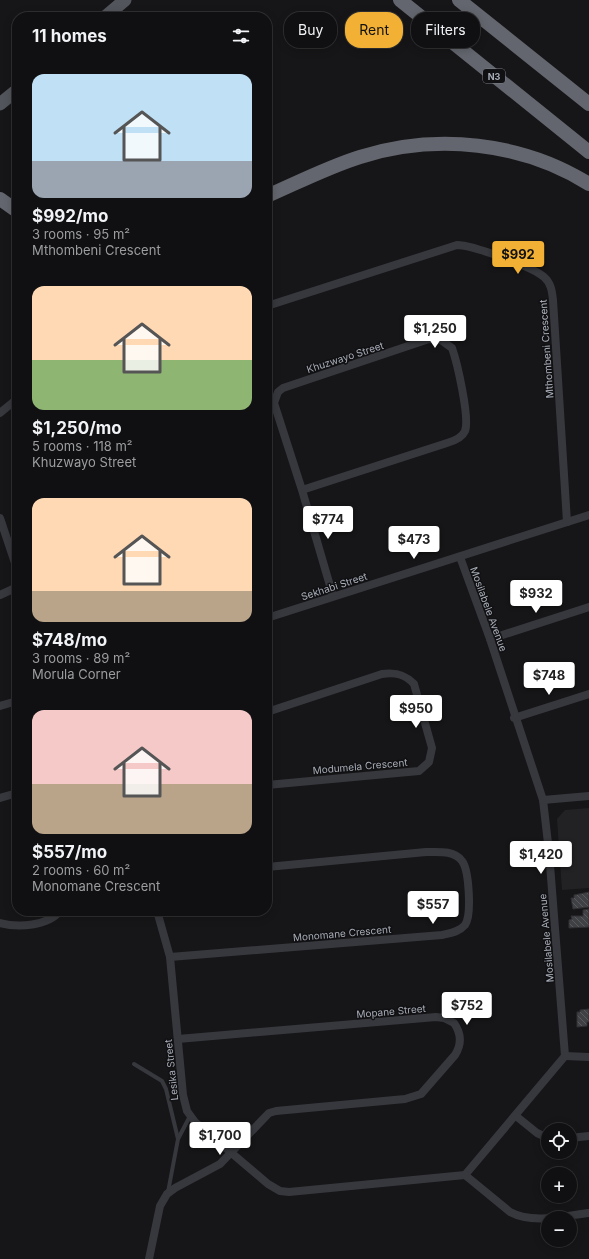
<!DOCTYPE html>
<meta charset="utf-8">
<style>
:root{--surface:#101012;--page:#19191b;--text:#f1f3f6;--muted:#9c9d9f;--line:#303032;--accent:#f2b134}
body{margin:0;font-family:Inter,sans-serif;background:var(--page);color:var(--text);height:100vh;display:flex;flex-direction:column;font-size:15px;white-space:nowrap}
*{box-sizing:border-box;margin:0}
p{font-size:13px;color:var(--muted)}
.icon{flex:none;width:22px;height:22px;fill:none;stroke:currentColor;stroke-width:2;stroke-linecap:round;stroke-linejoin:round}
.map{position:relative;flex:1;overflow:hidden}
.side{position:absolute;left:12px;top:12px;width:260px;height:904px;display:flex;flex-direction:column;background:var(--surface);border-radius:16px;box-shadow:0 2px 10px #0003,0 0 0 1px var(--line)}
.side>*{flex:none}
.top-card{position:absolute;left:284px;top:12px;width:245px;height:36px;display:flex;gap:8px}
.tools{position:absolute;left:541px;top:1123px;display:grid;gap:8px}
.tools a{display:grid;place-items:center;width:36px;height:36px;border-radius:50%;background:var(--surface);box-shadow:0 2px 10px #0003,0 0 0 1px var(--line);font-size:20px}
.price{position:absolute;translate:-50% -34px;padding:0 9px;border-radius:4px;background:#fff;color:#222;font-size:13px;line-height:26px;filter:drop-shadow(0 1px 2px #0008)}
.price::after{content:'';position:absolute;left:50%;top:24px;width:12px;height:9px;margin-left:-6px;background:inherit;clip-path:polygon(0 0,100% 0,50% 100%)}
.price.active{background:var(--accent);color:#111}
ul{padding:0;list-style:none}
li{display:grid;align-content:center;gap:8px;height:212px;padding:0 20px}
li span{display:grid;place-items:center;height:124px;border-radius:12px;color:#555}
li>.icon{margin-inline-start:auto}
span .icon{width:72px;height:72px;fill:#fffc;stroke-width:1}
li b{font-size:17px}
h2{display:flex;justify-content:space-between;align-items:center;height:48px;padding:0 20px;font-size:17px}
.tag{padding:0 14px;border-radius:16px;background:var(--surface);box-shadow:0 2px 10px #0003,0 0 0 1px var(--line);font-size:14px;line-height:36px}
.tag.active{background:var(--accent);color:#111}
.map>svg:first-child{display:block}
</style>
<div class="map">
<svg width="589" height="1259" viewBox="0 0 589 1259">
<defs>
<pattern id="building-back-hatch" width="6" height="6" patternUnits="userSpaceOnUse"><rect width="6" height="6" fill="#404145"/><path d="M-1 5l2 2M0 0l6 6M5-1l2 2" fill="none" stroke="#595a5e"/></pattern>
</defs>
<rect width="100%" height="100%" fill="#161618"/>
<polygon fill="#222225" points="589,808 589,888 562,890 557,819 565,810"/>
<g fill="url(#building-back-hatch)" stroke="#303034">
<polygon points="589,892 589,907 573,909 571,898 574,898 574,895"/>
<polygon points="589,909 589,927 569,928 569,920 572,919 571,916 583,916 583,910"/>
<polygon points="589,1009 589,1022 587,1022 587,1026 577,1027 577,1012 580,1012 580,1010"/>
</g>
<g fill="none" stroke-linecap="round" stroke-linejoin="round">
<g stroke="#37383d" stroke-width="4">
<polyline points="134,1064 162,1081 166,1089 178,1139"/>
<polyline points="168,1192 178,1139 190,1116"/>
</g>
<g stroke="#37383d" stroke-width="8">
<path d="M267,306L457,245C472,245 533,267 544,277C551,283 552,291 553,300L567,522"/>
<polyline points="0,413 17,399"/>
<path d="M302,490L447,443C454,441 462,438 465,431C470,418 457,362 452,348L441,340L429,339L283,388L278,392L274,403L302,490L333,596"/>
<polyline points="0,518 17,569"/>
<polyline points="460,557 490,639 543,800 549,852 565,1056 465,1175"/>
<polyline points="0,595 13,589 17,584"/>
<polyline points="267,618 589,515"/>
<polyline points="490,639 589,607"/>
<polyline points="0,706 17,701"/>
<path d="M267,712L382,674C395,672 405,674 414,684L432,748L429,762L419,771L267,785"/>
<polyline points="514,718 589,694"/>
<polyline points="0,798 17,793"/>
<polyline points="543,800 589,796"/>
<polyline points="157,911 170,957 183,1095 187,1111 195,1122 268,1184 280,1191 289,1192 465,1175"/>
<path d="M0,923C18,928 48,926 60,911"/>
<path d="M170,957L442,935C450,933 459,932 465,925C472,915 469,870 462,861C454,850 438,852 426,852L267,867"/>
<polyline points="565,1056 589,1057"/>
<polyline points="516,1116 537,1133 548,1138"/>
<polyline points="570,1138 589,1136"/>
<path d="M465,1175L510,1212C532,1224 564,1216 589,1213"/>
<path d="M149,1259L160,1206L167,1194L175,1188L220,1164L269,1113L276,1111L405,1099L421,1094L455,1055C462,1044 461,1033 454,1023L444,1018L436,1017L178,1039"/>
</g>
<g stroke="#53555c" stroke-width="13">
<polyline points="105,17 125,0"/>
<polyline points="0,104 17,90"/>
</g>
<g stroke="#63666e" stroke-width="14">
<polyline points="400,0 589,152"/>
<polyline points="459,0 589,104"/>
<path d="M267,196C297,183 328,167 360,157C436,133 522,142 589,184"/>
<polyline points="0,199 17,211"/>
</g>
</g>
<g text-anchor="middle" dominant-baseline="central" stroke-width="3" stroke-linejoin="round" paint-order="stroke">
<rect fill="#111113" stroke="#7b7e86" stroke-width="1" x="483" y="69" width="22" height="14" rx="3"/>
<g font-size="9" font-weight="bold" fill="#a8adb8">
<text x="494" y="76">N3</text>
</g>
<g font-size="10" fill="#a8adb8" stroke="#111113">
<text transform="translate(546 349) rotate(-94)">Mthombeni Crescent</text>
<text transform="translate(345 357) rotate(-18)">Khuzwayo Street</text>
<text transform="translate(334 586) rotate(-18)">Sekhabi Street</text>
<text transform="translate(489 609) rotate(70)">Mosilabele Avenue</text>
<text transform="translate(360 766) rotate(-5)">Modumela Crescent</text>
<text transform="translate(342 933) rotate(-5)">Monomane Crescent</text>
<text transform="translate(546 938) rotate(-95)">Mosilabele Avenue</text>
<text transform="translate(391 1011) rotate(-5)">Mopane Street</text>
<text transform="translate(171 1070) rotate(-96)">Lesika Street</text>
</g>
</g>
</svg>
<div class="tools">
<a><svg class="icon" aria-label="locate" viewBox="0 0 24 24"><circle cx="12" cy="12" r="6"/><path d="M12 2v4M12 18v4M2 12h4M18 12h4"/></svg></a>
<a>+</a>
<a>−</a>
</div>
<b class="price active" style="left:518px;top:275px">$992</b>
<b class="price" style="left:435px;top:349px">$1,250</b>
<b class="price" style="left:328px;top:540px">$774</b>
<b class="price" style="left:414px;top:560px">$473</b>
<b class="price" style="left:536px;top:614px">$932</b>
<b class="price" style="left:549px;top:696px">$748</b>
<b class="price" style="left:416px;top:729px">$950</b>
<b class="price" style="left:541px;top:875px">$1,420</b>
<b class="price" style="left:433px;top:925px">$557</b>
<b class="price" style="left:467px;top:1026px">$752</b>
<b class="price" style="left:220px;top:1156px">$1,700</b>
<div class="top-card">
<a class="tag">Buy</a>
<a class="tag active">Rent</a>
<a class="tag">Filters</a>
</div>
<section class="side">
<h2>11 homes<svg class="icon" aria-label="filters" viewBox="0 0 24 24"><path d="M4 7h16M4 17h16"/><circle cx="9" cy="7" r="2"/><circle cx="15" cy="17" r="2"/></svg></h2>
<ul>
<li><span style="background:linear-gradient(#bfe0f5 70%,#9aa5b1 0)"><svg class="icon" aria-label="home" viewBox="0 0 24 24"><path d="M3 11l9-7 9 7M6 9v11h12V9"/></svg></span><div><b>$992/mo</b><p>3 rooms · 95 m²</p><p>Mthombeni Crescent</p></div></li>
<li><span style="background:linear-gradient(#ffd9b3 60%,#8fb573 0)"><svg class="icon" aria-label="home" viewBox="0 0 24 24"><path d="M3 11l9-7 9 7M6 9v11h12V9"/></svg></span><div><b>$1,250/mo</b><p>5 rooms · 118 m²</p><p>Khuzwayo Street</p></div></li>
<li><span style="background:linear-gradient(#ffd9b3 75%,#b9a48a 0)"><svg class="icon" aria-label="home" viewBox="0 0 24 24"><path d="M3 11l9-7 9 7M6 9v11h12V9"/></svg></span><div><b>$748/mo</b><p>3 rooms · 89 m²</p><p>Morula Corner</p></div></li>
<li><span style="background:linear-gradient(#f6c9c9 60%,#b9a48a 0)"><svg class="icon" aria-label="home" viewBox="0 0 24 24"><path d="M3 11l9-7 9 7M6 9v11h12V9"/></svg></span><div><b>$557/mo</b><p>2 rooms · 60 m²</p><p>Monomane Crescent</p></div></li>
</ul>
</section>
</div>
